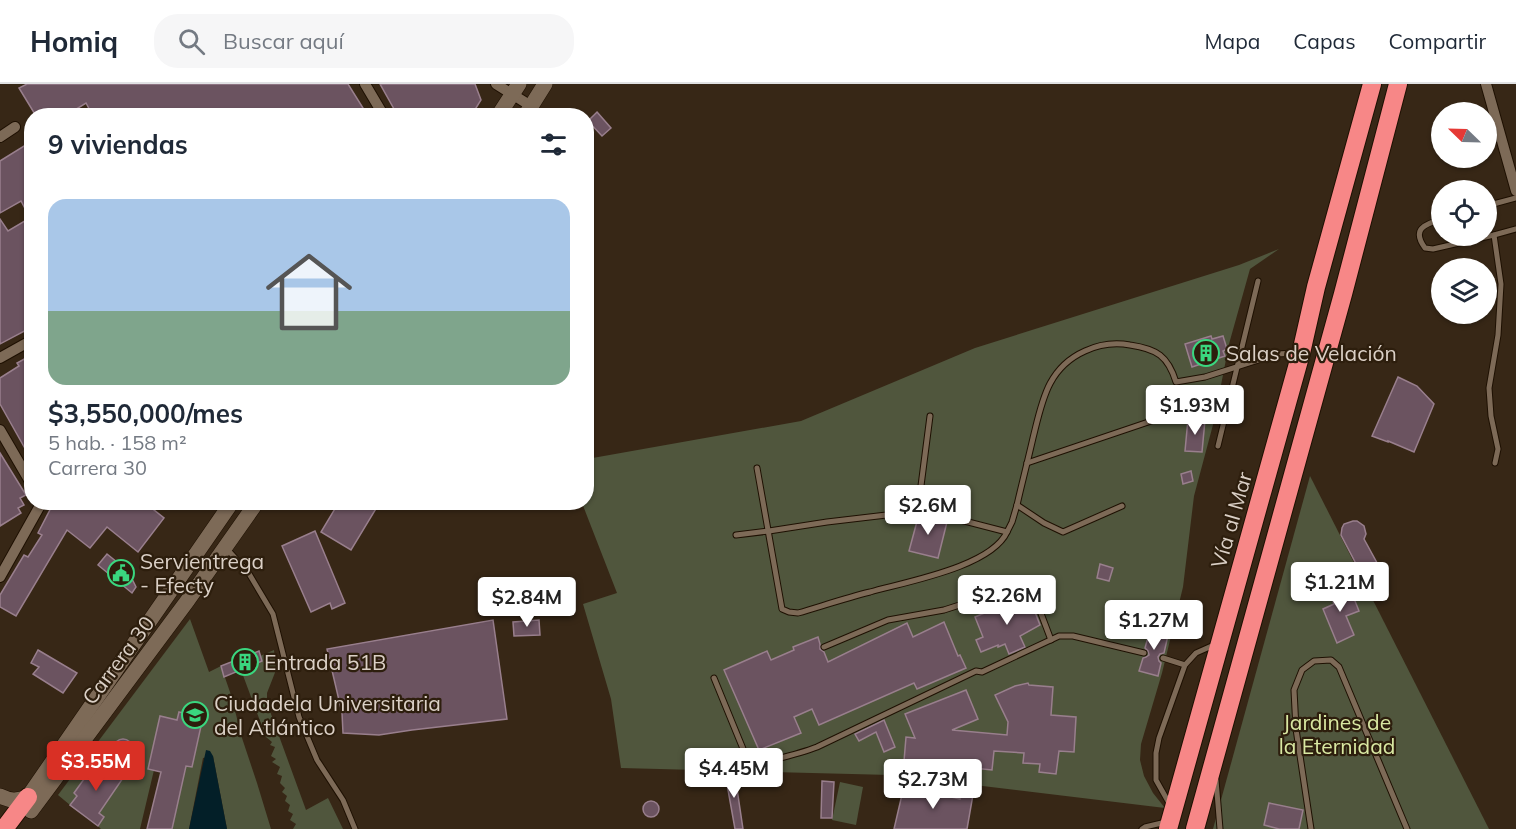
<!DOCTYPE html>
<html lang="es">
<meta charset="utf-8">
<style>
:root{--surface:#fff;--page:#f6f6f7;--text:#1f2937;--muted:#747a83;--line:#e0e1e3;--accent:#d93025}
body{margin:0;font-family:Mulish,sans-serif;background:var(--page);color:var(--text);height:100vh;display:flex;flex-direction:column;font-size:22px;white-space:nowrap}
*{box-sizing:border-box;margin:0}
p{font-size:20px;color:var(--muted)}
.icon{flex:none;width:33px;height:33px;fill:none;stroke:currentColor;stroke-width:2;stroke-linecap:round;stroke-linejoin:round}
.map{position:relative;flex:1;overflow:hidden}
.side{position:absolute;left:24px;top:24px;width:570px;height:402px;display:flex;flex-direction:column;background:var(--surface);border-radius:24px;box-shadow:0 2px 4px #0004}
.side>*{flex:none}
.needle{width:39px;rotate:293deg}
.fabs{position:absolute;left:1431px;top:18px;display:grid;gap:12px}
.fabs a{display:grid;place-items:center;width:66px;height:66px;border-radius:50%;background:var(--surface);box-shadow:0 2px 4px #0004;font-size:30px}
.price{position:absolute;translate:-50% -51px;padding:0 14px;border-radius:6px;background:#fff;color:#222;font-size:20px;line-height:39px;filter:drop-shadow(0 2px 3px #0008)}
.price::after{content:'';position:absolute;left:50%;top:36px;width:18px;height:14px;margin-left:-9px;background:inherit;clip-path:polygon(0 0,100% 0,50% 100%)}
.price.on{background:var(--accent);color:#fff}
ul{padding:0;list-style:none}
li{display:grid;align-content:center;gap:12px;height:318px;padding:0 24px}
li span{display:grid;place-items:center;height:186px;border-radius:18px;color:#555}
li>.icon{margin-inline-start:auto}
span .icon{width:108px;height:108px;fill:#fffc;stroke-width:1}
li b{font-size:26px}
h2{display:flex;justify-content:space-between;align-items:center;height:72px;padding:0 24px;font-size:26px}
header{display:flex;align-items:center;gap:36px;box-sizing:border-box;height:84px;padding:0 30px;background:var(--surface);border-bottom:2px solid var(--line)}
header strong{font-size:28px}
nav{display:flex;gap:33px;margin-inline-start:auto;font-size:21px}
.search{width:420px;height:54px;background:var(--page);display:flex;align-items:center;gap:15px;box-sizing:border-box;padding:0 21px;border-radius:24px;color:var(--muted);font-size:22px}
.map>svg:first-child{display:block}
</style>
<header>
<strong>Homiq</strong>
<div class="search"><svg class="icon" aria-label="search" viewBox="0 0 24 24"><circle cx="10" cy="10" r="6"/><path d="M15 15l6 6"/></svg>Buscar aquí</div>
<nav><a>Mapa</a><a>Capas</a><a>Compartir</a></nav>
</header>
<div class="map">
<svg width="1516" height="745" viewBox="0 0 1516 745">
<rect width="100%" height="100%" fill="#372716"/>
<g fill="#50563d">
<polygon points="1279,165 1250,185 1229,260 1214,337 1194,412 1183,503 1162,589 1141,660 1140,676 1144,692 1153,709 1165,724 891,691 621,684 611,615 583,520 617,509 582,419 586,418 587,375 801,337 975,264 1239,181"/>
<polygon points="1310,392 1489,745 1213,745"/>
<polygon points="190,535 209,588 221,582 231,611 242,654 257,699 271,745 227,745 213,672 203,674 189,745 172,745 186,682 192,683 203,634 179,628 177,636 160,632 148,685 154,686 140,745 101,745 98,742 104,733 99,729 122,694 98,677 74,709 77,712 70,721 58,711"/>
<polygon points="274,566 276,586 267,609 267,619 306,726 328,714 343,745 293,745 296,740 290,736 293,730 288,727 290,721 285,717 287,712 282,708 285,704 280,699 282,692 277,690 280,683 272,678 276,675 271,672 275,663 270,661 272,658 266,653 241,586 260,572"/>
<polygon points="840,698 863,703 856,741 832,736"/>
</g>
<polygon fill="#031f28" points="206,666 210,667 213,672 227,745 189,745"/>
<g fill="#6b5360" stroke="#997f8d" stroke-width="1.5">
<polygon points="27,0 348,0 368,32 93,32 86,19 65,32 36,32 19,4"/>
<polygon points="380,0 475,0 481,16 471,32 398,32"/>
<polygon points="597,28 611,44 602,52 588,37"/>
<polygon points="32,57 32,243 0,260 0,135 8,147 30,134 21,117 0,129 0,77"/>
<polygon points="1211,252 1212,255 1223,252 1227,265 1223,267 1225,272 1192,283 1185,260"/>
<polygon points="28,273 32,278 32,377 0,320 0,294 19,282 17,279"/>
<polygon points="1398,293 1417,302 1434,320 1414,368 1388,357 1388,358 1372,352"/>
<polygon points="1201,304 1206,320 1183,327 1178,311"/>
<polygon points="1188,335 1205,336 1202,368 1185,367"/>
<polygon points="0,369 26,411 20,414 24,421 18,424 21,429 0,442"/>
<polygon points="1191,387 1193,397 1183,400 1181,390"/>
<polygon points="54,418 124,418 130,424 135,418 144,418 164,434 138,468 107,443 90,464 67,446 16,532 0,523 0,511 24,471 28,473 42,451 38,449"/>
<polygon points="339,418 380,418 351,466 321,448"/>
<polygon points="919,430 947,438 938,474 909,467"/>
<polygon points="1353,437 1357,437 1364,442 1366,450 1364,455 1382,488 1365,497 1341,451 1342,444 1344,440"/>
<polygon points="315,447 345,519 332,525 330,519 311,528 282,462"/>
<polygon points="107,470 128,487 136,503 132,509 98,481"/>
<polygon points="1100,480 1113,484 1109,497 1097,494"/>
<polygon points="1338,498 1345,515 1353,512 1359,527 1346,532 1354,551 1337,559 1323,525 1334,520 1327,503"/>
<polygon points="1025,512 1030,524 1033,523 1040,541 1020,552 1025,563 1009,570 1005,560 998,563 998,561 981,568 976,556 983,553 975,533"/>
<polygon points="493,536 507,635 412,646 379,651 343,649 342,629 327,565"/>
<polygon points="539,536 540,551 514,552 513,538"/>
<polygon points="944,538 958,572 960,571 966,584 917,605 914,599 819,641 812,625 794,633 801,649 759,666 724,586 767,567 771,576 794,566 793,563 818,553 820,560 820,565 824,568 828,578 907,539 913,553"/>
<polygon points="1151,542 1169,547 1164,569 1160,570 1158,573 1159,577 1161,579 1158,592 1139,587 1143,574 1146,573 1149,571 1148,567 1145,564"/>
<polygon points="38,566 77,589 63,609 33,590 39,583 31,579"/>
<polygon points="259,567 262,577 224,593 221,582"/>
<polygon points="1028,599 1029,601 1053,603 1051,631 1076,633 1074,668 1059,667 1056,690 1039,688 1040,680 1023,679 1024,669 994,667 992,686 904,677 906,653 915,654 905,630 966,606 978,635 952,646 1007,651 1008,638 995,611 1015,602"/>
<polygon points="179,628 203,633 192,683 186,682 172,745 147,745 161,688 148,685 160,632 177,636"/>
<polygon points="884,636 895,663 884,668 876,648 859,657 855,650"/>
<circle cx="123" cy="664" r="9"/>
<polygon points="97,677 123,694 99,729 104,733 98,742 70,721 77,712 74,709"/>
<polygon points="725,689 740,689 736,698 743,745 735,745"/>
<polygon points="822,697 834,698 832,734 821,734"/>
<polygon points="904,702 960,715 961,704 974,705 967,745 894,745"/>
<circle cx="651" cy="725" r="8"/>
<polygon points="1269,719 1303,726 1299,745 1279,745 1264,741"/>
</g>
<g fill="none" stroke-linecap="round" stroke-linejoin="round">
<defs>
<g id="lane">
<polyline points="1486,122 1516,114"/>
<path d="M1442,135C1425,140 1411,145 1425,164L1433,165L1494,151L1516,145"/>
<polyline points="1494,151 1501,200 1498,251 1489,304 1491,332 1498,365 1495,379"/>
<polyline points="1218,362 1258,197"/>
<polyline points="1027,379 1175,329"/>
<path d="M757,384L782,525L789,528L798,529C822,522 846,514 870,508C905,498 991,483 1007,448"/>
<polyline points="1017,421 1044,439 1063,448 1122,422"/>
<polyline points="918,425 930,332"/>
<path d="M736,451L769,447L827,438L912,428L918,425L1007,448L1012,438L1017,421C1022,399 1028,376 1033,354C1042,318 1047,284 1085,267C1100,260 1113,258 1130,261C1157,265 1168,272 1176,298L1205,293L1277,270L1296,269"/>
<polyline points="226,464 248,488 273,530 299,633 317,676 343,716 355,745"/>
<polyline points="824,563 888,536 944,526 1028,499 1031,503 1051,556"/>
<polyline points="1163,574 1185,581"/>
<path d="M714,594L748,677L750,681H753C774,675 797,671 817,663L976,587L982,588L1059,552H1073L1144,569"/>
<polyline points="1216,696 1220,745"/>
<polyline points="1169,719 1156,696 1156,669 1159,654 1185,581 1196,569 1214,561"/>
<polyline points="1142,745 1145,743 1166,738"/>
<polyline points="1311,745 1296,645 1294,606 1302,586 1314,577 1331,576 1339,583 1407,745"/>
</g>
<g id="street">
<polyline points="365,0 384,32"/>
<polyline points="496,0 531,22"/>
<polyline points="1486,0 1516,107"/>
<polyline points="0,53 15,43"/>
<polyline points="0,274 32,256"/>
<polyline points="0,346 32,401"/>
<polyline points="0,493 42,418"/>
</g>
<g id="secondary">
<polyline points="498,32 519,0"/>
<polyline points="525,32 545,0"/>
<path d="M0,712C10,717 17,717 28,713L232,418"/>
<polyline points="31,727 188,516 257,418"/>
</g>
<g id="highway">
<polyline points="4,745 28,713"/>
<polyline points="1168,745 1301,269 1316,203 1372,0"/>
<polyline points="1195,745 1343,210 1398,0"/>
</g>
</defs>
<use href="#lane" stroke="#1e1002" stroke-width="7"/>
<use href="#street" stroke="#1e1002" stroke-width="12"/>
<use href="#secondary" stroke="#1e1002" stroke-width="16"/>
<use href="#highway" stroke="#1e1002" stroke-width="20"/>
<use href="#lane" stroke="#7d6a57" stroke-width="5"/>
<use href="#street" stroke="#7d6a57" stroke-width="10"/>
<use href="#secondary" stroke="#7d6a57" stroke-width="15"/>
<use href="#highway" stroke="#f78787" stroke-width="18"/>
</g>
<defs>
<symbol id="building-ring" viewBox="-11 -11 22 22"><circle r="9.5" fill="#2d1e0d" stroke="#3ad77f" stroke-width="1.5"/><path d="M-4-6H4V6H1V3H-1V6H-4ZM-2.5-4.3h1.7v1.8h-1.7ZM.8-4.3h1.7v1.8H.8ZM-2.5-1h1.7V.8h-1.7ZM.8-1h1.7V.8H.8Z" fill="#3ad77f"/></symbol>
<symbol id="civic-ring" viewBox="-11 -11 22 22"><circle r="9.5" fill="#2d1e0d" stroke="#3ad77f" stroke-width="1.5"/><path d="M-.6-6.5H3V-4.5H.6V-3L4-1V1h2V6H-6V1h2V-1L-.6-3ZM-1.2 2.5V6h2.4V2.5Z" fill="#3ad77f"/></symbol>
<symbol id="university-ring" viewBox="-11 -11 22 22"><circle r="9.5" fill="#2d1e0d" stroke="#3ad77f" stroke-width="1.5"/><path d="M0-5L7-2L0 1L-7-2ZM-4 1L0 2.5L4 1V4Q0 6-4 4Z" fill="#3ad77f"/></symbol>
</defs>
<g fill-rule="evenodd">
<use href="#building-ring" x="1191" y="254" width="30" height="30"/>
<use href="#civic-ring" x="106" y="474" width="30" height="30"/>
<use href="#building-ring" x="230" y="563" width="30" height="30"/>
<use href="#university-ring" x="180" y="616" width="30" height="30"/>
</g>
<g text-anchor="middle" dominant-baseline="central" stroke-width="4.5" stroke-linejoin="round" paint-order="stroke">
<g font-size="21" fill="#dbd0c6" stroke="#2d1e0d" text-anchor="start">
<text x="1226" y="269">Salas de Velación</text>
<text x="140" y="477">Servientrega<tspan x="140" dy="24">- Efecty</tspan></text>
<text x="264" y="578">Entrada 51B</text>
<text x="214" y="619">Ciudadela Universitaria<tspan x="214" dy="24">del Atlántico</tspan></text>
</g>
<g font-size="21" fill="#dbd0c6" stroke="#2d1e0d">
<text transform="translate(1231 436) rotate(-74)">Vía al Mar</text>
<text transform="translate(118 576) rotate(-53)">Carrera 30</text>
</g>
<g font-size="21" fill="#d9e8a2" stroke="#2d1e0d">
<text x="1337" y="638">Jardines de<tspan x="1337" dy="24">la Eternidad</tspan></text>
</g>
</g>
</svg>
<div class="fabs">
<a><svg class="needle" viewBox="-14 -14 28 28"><path d="M0-13l5 13h-10z" fill="#e53935"/><path d="M0 13l5-13h-10z" fill="#747a83"/></svg></a>
<a><svg class="icon" aria-label="locate" viewBox="0 0 24 24"><circle cx="12" cy="12" r="6"/><path d="M12 2v4M12 18v4M2 12h4M18 12h4"/></svg></a>
<a><svg class="icon" aria-label="layers" viewBox="0 0 24 24"><path d="M12 4l9 5-9 5-9-5zM3 14l9 5 9-5"/></svg></a>
</div>
<b class="price" style="left:1195px;top:352px">$1.93M</b>
<b class="price" style="left:928px;top:452px">$2.6M</b>
<b class="price" style="left:1340px;top:529px">$1.21M</b>
<b class="price" style="left:1007px;top:542px">$2.26M</b>
<b class="price" style="left:527px;top:544px">$2.84M</b>
<b class="price" style="left:1154px;top:567px">$1.27M</b>
<b class="price on" style="left:96px;top:708px">$3.55M</b>
<b class="price" style="left:734px;top:715px">$4.45M</b>
<b class="price" style="left:933px;top:726px">$2.73M</b>
<section class="side">
<h2>9 viviendas<svg class="icon" aria-label="filters" viewBox="0 0 24 24"><path d="M4 7h16M4 17h16"/><circle cx="9" cy="7" r="2"/><circle cx="15" cy="17" r="2"/></svg></h2>
<ul>
<li><span style="background:linear-gradient(#a9c7e8 60%,#7fa58c 0)"><svg class="icon" aria-label="home" viewBox="0 0 24 24"><path d="M3 11l9-7 9 7M6 9v11h12V9"/></svg></span><div><b>$3,550,000/mes</b><p>5 hab. · 158 m²</p><p>Carrera 30</p></div></li>
</ul>
</section>
</div>
